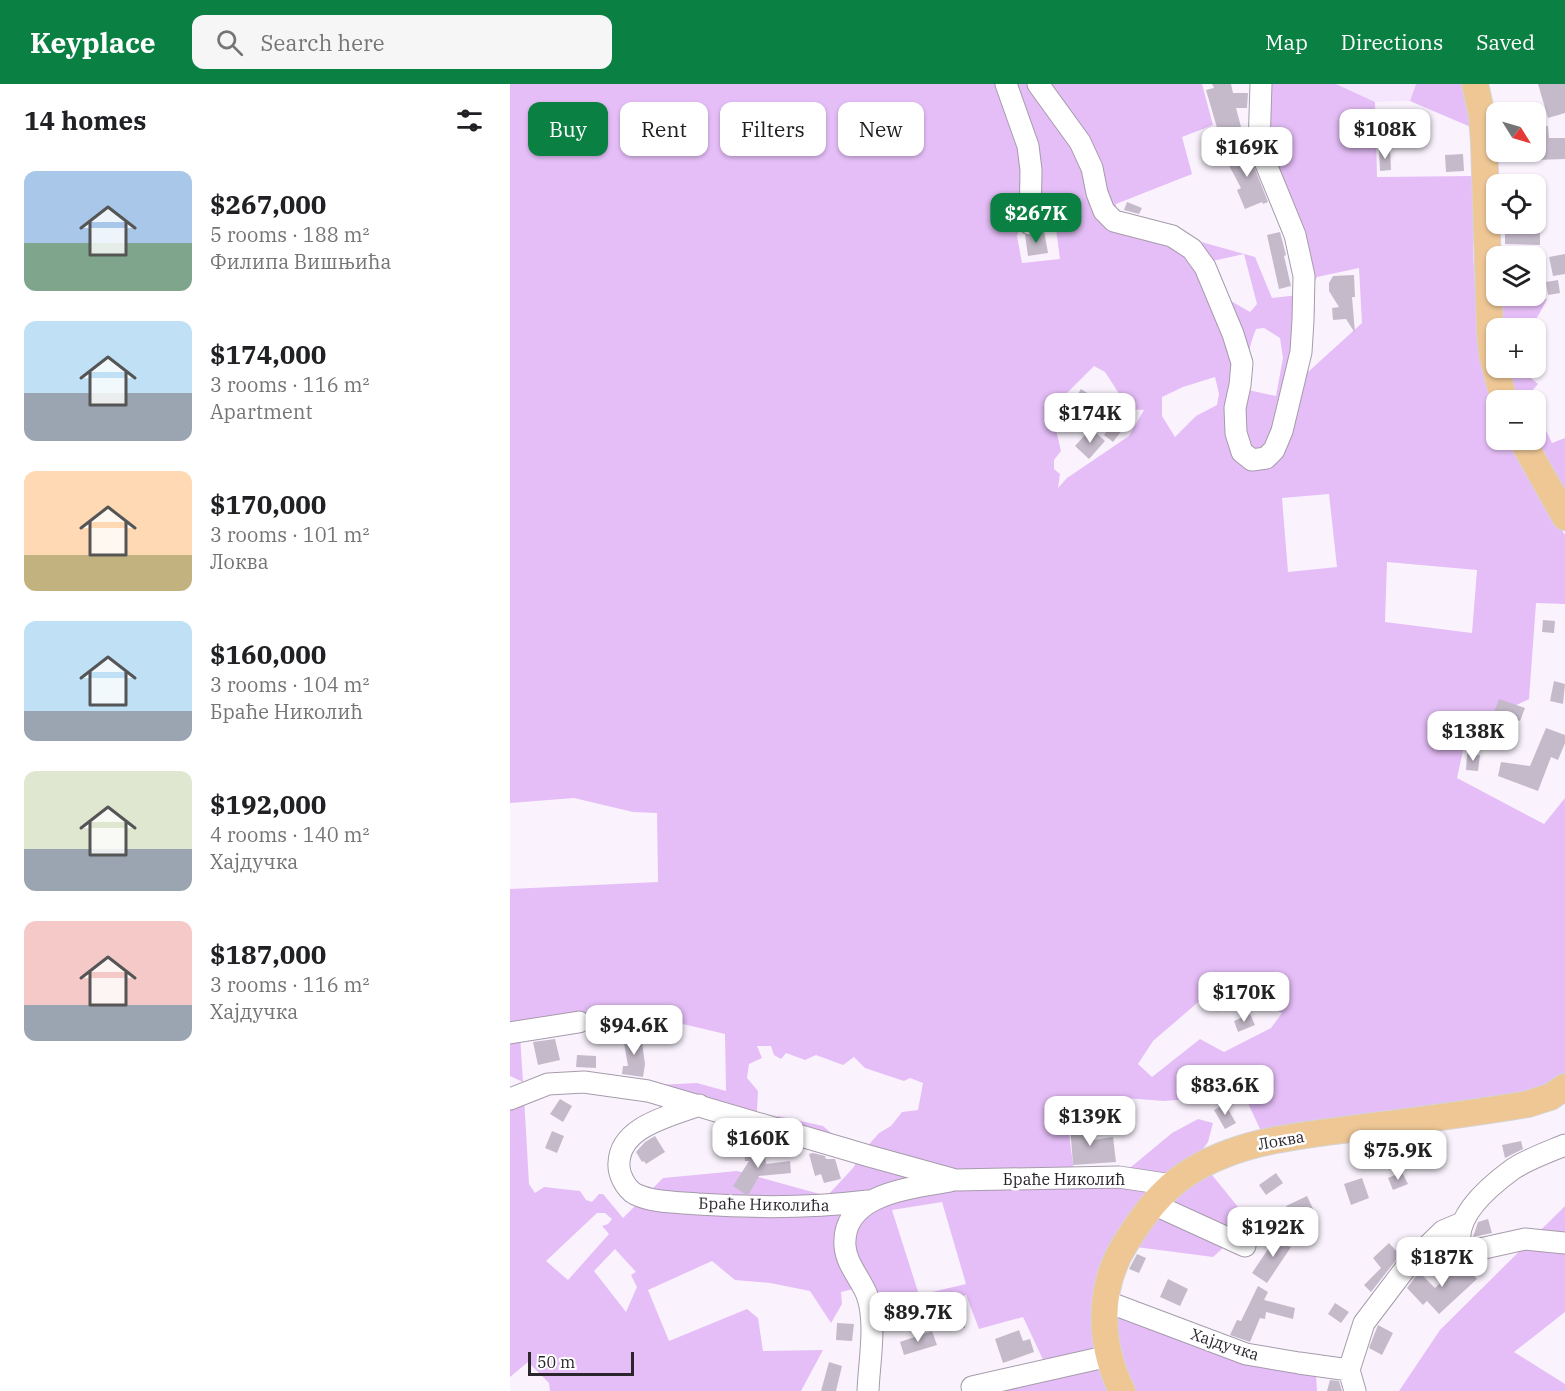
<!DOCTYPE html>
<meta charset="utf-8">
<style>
:root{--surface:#fff;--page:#f6f6f6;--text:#202124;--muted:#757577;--accent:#0b8043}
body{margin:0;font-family:"IBM Plex Serif",serif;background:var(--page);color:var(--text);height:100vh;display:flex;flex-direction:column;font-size:22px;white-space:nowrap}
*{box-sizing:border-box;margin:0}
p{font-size:20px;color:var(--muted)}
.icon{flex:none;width:33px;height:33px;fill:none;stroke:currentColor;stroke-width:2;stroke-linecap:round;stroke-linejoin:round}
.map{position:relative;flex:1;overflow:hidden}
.side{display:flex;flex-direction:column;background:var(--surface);width:510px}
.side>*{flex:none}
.top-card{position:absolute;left:18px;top:18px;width:570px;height:54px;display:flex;gap:12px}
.needle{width:39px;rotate:127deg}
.controls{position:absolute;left:976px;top:18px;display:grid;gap:12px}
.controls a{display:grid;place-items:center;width:60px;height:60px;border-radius:12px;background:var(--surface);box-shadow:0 2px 4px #0004;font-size:30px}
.scale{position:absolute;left:18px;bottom:15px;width:106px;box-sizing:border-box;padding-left:6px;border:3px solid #2b262d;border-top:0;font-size:16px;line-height:21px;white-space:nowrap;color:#2b262d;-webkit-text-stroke:4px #fff;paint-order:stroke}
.price{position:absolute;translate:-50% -51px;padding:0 14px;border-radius:12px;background:#fff;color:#222;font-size:20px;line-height:39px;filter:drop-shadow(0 2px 3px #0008)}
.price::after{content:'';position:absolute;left:50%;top:36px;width:18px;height:14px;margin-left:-9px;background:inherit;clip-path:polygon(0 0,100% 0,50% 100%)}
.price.active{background:var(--accent);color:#fff}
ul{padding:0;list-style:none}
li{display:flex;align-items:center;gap:18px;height:150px;padding:0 24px}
li span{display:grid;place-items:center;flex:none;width:168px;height:120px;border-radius:12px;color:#555}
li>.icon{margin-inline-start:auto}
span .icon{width:72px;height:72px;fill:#fffc;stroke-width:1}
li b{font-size:26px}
h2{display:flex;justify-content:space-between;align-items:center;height:72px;padding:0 24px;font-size:26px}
.pill{padding:0 21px;border-radius:12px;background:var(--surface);box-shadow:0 2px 4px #0004;font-size:21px;line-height:54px}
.pill.active{background:var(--accent);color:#fff}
header{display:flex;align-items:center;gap:36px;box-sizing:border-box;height:84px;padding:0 30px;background:var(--accent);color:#fff}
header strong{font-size:28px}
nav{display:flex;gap:33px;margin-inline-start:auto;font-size:21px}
.search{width:420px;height:54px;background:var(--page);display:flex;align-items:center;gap:15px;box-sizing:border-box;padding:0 21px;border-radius:12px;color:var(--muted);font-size:22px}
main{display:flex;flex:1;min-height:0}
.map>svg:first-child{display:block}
.built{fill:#f5e5fd}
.green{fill:#e5bef7;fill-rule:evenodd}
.building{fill:#c5baca}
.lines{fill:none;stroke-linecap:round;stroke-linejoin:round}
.minor-casing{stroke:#a69bab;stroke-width:23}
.major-casing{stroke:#d5d4d5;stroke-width:28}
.minor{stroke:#fff;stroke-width:21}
.major{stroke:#eec795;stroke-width:26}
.labels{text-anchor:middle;stroke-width:5;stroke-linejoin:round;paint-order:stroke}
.street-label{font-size:16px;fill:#2b262d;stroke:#fff}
</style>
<header>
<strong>Keyplace</strong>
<div class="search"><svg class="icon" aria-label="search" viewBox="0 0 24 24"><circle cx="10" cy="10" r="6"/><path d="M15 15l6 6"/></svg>Search here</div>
<nav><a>Map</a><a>Directions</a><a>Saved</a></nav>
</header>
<main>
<section class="side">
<h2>14 homes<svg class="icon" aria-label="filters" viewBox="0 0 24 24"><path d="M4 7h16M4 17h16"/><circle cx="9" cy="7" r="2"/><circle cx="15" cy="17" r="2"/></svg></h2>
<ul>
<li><span style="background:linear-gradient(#a9c7e8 60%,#7fa58c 0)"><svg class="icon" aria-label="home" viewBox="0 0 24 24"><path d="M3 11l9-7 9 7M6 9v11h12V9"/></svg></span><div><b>$267,000</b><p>5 rooms · 188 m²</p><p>Филипа Вишњића</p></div></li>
<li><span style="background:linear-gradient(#bfe0f5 60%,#9aa5b1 0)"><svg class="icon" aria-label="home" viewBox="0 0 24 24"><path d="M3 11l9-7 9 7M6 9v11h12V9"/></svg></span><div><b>$174,000</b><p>3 rooms · 116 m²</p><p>Apartment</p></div></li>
<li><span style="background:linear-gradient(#ffd9b3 70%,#c2b280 0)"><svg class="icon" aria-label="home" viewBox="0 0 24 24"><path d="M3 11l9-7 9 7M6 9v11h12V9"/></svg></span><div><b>$170,000</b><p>3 rooms · 101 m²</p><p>Локва</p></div></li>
<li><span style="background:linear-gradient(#bfe0f5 75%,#9aa5b1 0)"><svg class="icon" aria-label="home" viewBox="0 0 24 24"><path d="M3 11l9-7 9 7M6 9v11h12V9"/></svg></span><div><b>$160,000</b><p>3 rooms · 104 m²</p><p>Браће Николић</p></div></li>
<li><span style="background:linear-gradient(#dfe7d0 65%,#9aa5b1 0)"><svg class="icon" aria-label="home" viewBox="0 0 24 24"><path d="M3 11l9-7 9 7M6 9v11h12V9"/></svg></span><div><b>$192,000</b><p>4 rooms · 140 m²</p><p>Хајдучка</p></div></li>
<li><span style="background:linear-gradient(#f6c9c9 70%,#9aa5b1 0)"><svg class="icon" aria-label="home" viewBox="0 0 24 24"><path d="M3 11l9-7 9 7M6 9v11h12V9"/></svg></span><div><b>$187,000</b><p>3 rooms · 116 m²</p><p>Хајдучка</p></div></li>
</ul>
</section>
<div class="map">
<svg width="1055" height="1307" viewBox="0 0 1055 1307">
<rect width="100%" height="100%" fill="#faf3fe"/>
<path class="built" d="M 826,0 L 906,0 L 900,17 L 865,18 Z"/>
<path class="green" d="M 0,0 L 692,0 L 703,41 L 672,53 L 682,90 L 606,120 L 606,134 L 745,173 L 762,214 L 797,210 L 756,60 L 747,0 L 826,0 L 865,18 L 867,93 L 963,92 L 963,167 L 968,253 L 987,325 L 987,356 L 1002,356 L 1016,386 L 1055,451 L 1055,520 L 1026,519 L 1019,615 L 958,644 L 947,694 L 1034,740 L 1055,714 L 1055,992 L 1034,1010 L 863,1036 L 807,1036 L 751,1047 L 720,981 L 690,1014 L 654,1017 L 615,1014 L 555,1020 L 564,1088 L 615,1088 L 662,1049 L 688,1035 L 703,1039 L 698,1058 L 689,1071 L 600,1173 L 591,1278 L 603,1307 L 454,1307 L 536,1282 L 513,1233 L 469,1245 L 456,1211 L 410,1225 L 408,1211 L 377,1228 L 348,1204 L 331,1208 L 332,1220 L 321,1239 L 300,1207 L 260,1199 L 225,1196 L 202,1177 L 138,1206 L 159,1257 L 237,1225 L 248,1234 L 253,1267 L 313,1266 L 291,1307 L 40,1307 L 39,1299 L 18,1278 L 0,1293 L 0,1018 L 14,1012 L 19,1100 L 25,1109 L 34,1103 L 70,1107 L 76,1116 L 82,1118 L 89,1110 L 93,1110 L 113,1134 L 153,1094 L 227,1087 L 317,1112 L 343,1084 L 349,1074 L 257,1046 L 268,1032 L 313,1042 L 328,1055 L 355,1065 L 369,1049 L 381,1042 L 392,1028 L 408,1026 L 413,999 L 400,994 L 394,997 L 355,984 L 344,973 L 333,981 L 306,971 L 295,976 L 276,969 L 271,975 L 264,971 L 261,962 L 247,962 L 252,974 L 239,980 L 237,994 L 248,1007 L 247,1027 L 226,1036 L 148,1001 L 187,999 L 216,1007 L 215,950 L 173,940 L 136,940 L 104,933 L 10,951 L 13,998 L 0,992 L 0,805 L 148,798 L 147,729 L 123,728 L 64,714 L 0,719 ZM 515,129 L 544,130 L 550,175 L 512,179 L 507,152 ZM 734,170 L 747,220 L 740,228 L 721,217 L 713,219 L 698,178 ZM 849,184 L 852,239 L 798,288 L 800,250 L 805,226 L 798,210 L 807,193 ZM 754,244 L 770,254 L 773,274 L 766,312 L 734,305 C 736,284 738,264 746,245 ZM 584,282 L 595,288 L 619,325 L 634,326 L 619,352 L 557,394 L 548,404 L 550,390 L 544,385 L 544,376 L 551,367 L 541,325 ZM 705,293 L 709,310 L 707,321 L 686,332 L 665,353 L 652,332 L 652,313 L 673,303 ZM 819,410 L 827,483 L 778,488 L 772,414 ZM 877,478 L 967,486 L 962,549 L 875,538 ZM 740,906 L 742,917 L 772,929 L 761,944 L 714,968 L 690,955 L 642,993 L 628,980 L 643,957 L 693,914 L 708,928 L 718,914 ZM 432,1118 L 456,1200 L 409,1211 L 382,1126 ZM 87,1129 L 95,1129 L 102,1135 L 98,1140 L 92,1142 L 99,1150 L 58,1196 L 36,1177 ZM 105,1165 L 126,1188 L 121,1191 L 127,1203 L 116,1228 L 84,1187 Z
M 906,0 L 955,0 L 963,44 L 900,17 Z
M 985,212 L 1037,215 C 1021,247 1022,244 987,244 Z
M 992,284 L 1009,284 L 1028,300 L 1019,310 L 1021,316 L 1000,316 Z
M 1026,326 L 1042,359 L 1055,354 L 1055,420 L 1026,356 Z
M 698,1086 L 741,1139 L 703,1173 L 626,1163 L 656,1118 Z
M 1055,1122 L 1055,1228 L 1004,1268 L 1055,1300 L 1055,1307 L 889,1307 L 930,1246 Z
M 602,1226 L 806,1290 L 807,1307 L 621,1307 L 609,1283 Z"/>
<path class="building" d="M 702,0 L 721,0 L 723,9 L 738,9 L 737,24 L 726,24 L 734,54 L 712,61 L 696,6 L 704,4 Z
M 1028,0 L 1055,0 L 1055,29 L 1038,34 Z
M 891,34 L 914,35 L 912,59 L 908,59 L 908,63 L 889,62 Z
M 1026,42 L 1038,42 L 1039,54 L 1055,54 L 1055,75 L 1026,76 Z
M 736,62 L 758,118 L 753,120 L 752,118 L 735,125 L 727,106 L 731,104 L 715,74 Z
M 880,64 L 881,86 L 870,87 L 869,65 Z
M 953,70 L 954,87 L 936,88 L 935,71 Z
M 617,118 L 632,124 L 629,130 L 614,126 Z
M 995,140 L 1011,140 L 1011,142 L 1016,143 L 1016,149 L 1030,149 L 1030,161 L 995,160 Z
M 530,147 L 534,147 L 538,169 L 518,172 L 515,151 L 526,151 Z
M 770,148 L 776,171 L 774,172 L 781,202 L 769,205 L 757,151 Z
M 1055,170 L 1055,190 L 1043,192 L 1039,173 Z
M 844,191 L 845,213 L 842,213 L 845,249 L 836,235 L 823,236 L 822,224 L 829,223 L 819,207 L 819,199 L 823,192 Z
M 1048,196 L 1050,209 L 1038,211 L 1036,198 Z
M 571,305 L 585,314 L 574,331 L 561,322 Z
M 611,327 L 621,334 L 603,358 L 594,351 Z
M 581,344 L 595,357 L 579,375 L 565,362 Z
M 1033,536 L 1045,537 L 1044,549 L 1032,548 Z
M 1044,597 L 1055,600 L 1053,620 L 1040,617 Z
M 989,615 L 1015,624 L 1010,637 L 984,628 Z
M 1036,644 L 1055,651 L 1055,659 L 1048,676 L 1041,673 L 1028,707 L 988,692 L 991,678 L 1020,682 Z
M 957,670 L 970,671 L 968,687 L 956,686 Z
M 740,930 L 745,941 L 728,948 L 724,937 Z
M 131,951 L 135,980 L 133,993 L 112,990 L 113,982 L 118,982 L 113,953 Z
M 45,955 L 50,976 L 28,981 L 23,958 Z
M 67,971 L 86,972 L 86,984 L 66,983 Z
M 50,1015 L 62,1022 L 53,1038 L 40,1030 Z
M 715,1020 L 726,1039 L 715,1045 L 704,1026 Z
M 580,1039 L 583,1056 L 603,1053 L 606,1078 L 563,1081 L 560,1041 Z
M 42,1047 L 54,1052 L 47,1069 L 35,1064 Z
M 145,1052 L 155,1068 L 136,1080 L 134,1077 L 132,1078 L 126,1068 L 135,1058 Z
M 1011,1057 L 1013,1065 L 995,1074 L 992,1061 Z
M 254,1063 L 256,1080 L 280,1077 L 281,1089 L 249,1092 L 239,1110 L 235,1110 L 223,1102 L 239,1077 L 235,1077 L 234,1065 Z
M 303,1069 L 315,1072 L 316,1075 L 325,1075 L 331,1095 L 314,1099 L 311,1090 L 305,1092 L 299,1070 Z
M 892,1088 L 898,1100 L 883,1106 L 878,1094 Z
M 766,1089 L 773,1099 L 756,1111 L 749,1101 Z
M 852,1094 L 859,1114 L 841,1121 L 834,1100 Z
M 797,1112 L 807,1133 L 787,1143 L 776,1122 Z
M 978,1135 L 982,1149 L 963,1153 L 968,1138 Z
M 769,1149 L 781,1157 L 778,1162 L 781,1163 L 757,1199 L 742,1189 Z
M 879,1159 L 890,1171 L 861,1208 L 854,1201 L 871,1184 L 863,1174 Z
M 627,1170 L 636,1174 L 629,1189 L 619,1185 Z
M 952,1179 L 967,1195 L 929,1230 L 917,1217 L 913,1221 L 897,1204 L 909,1188 L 925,1204 Z
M 658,1195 L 678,1205 L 670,1222 L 650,1213 Z
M 748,1202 L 758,1208 L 754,1216 L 785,1224 L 783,1235 L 756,1228 L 755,1235 L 750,1234 L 740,1258 L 720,1251 L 727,1236 L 731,1237 Z
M 825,1219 L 839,1228 L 831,1239 L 818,1230 Z
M 453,1221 L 455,1244 L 428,1246 L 426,1224 Z
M 327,1239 L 344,1240 L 342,1257 L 326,1256 Z
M 868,1241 L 883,1249 L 872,1271 L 859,1264 Z
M 509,1246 L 513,1257 L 520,1255 L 524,1268 L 493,1279 L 485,1255 Z
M 422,1247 L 427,1261 L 394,1271 L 390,1258 Z
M 319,1278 L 332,1282 L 326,1307 L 311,1307 Z
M 820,1296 L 829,1297 L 832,1307 L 817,1307 Z"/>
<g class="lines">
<defs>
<path id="minor" d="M 496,0 L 518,62 L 521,86 L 520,140
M 528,0 L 570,58 L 582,84 L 587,109 L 594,127 L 604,137 L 662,152 L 682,165 L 695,183 L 723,250 L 732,279 L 730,301 L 725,324 L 726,349 L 732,368 L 742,376 L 756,374 L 764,366 L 772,347 L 791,268 L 793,236 L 794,192 L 785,151 L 749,63 L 751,0
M 0,949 L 69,938
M 0,1015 L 38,1000 L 74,998 L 138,1007 L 359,1072 L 446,1096 L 609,1093 L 662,1101
M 189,1021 C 161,1032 110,1042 109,1079 C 108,1089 115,1104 125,1110 C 144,1119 167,1118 188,1120 C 245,1124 301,1124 358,1117
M 1055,1061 C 1038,1068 1018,1075 1003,1085 C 981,1101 946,1130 950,1159 L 961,1167 L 1015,1155 L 1055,1159
M 643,1120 L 735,1162
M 595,1217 L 736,1270 L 789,1279 L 839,1286 L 854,1239 L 898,1181 L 933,1147 L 952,1139
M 839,1286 L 845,1307
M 462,1303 L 599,1272
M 358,1307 C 359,1279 367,1238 357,1211 C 351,1195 336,1180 335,1162 C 331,1109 403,1104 440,1097"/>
<path id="major" d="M 965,0 L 972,32 L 974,58 L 980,248 L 982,271 L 994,316
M 1012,356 L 1055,433
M 612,1307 C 589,1260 587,1205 615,1160 C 632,1133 650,1107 678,1089 C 731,1055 795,1051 856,1043 C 910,1036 964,1029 1018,1020 L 1040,1013 L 1055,1003"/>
</defs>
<use href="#minor" class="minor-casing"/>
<use href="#major" class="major-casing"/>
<use href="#minor" class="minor"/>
<use href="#major" class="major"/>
</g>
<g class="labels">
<g class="street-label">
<text transform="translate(771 1056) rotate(-10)" y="6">Локва</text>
<text x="554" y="1101">Браће Николић</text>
<text transform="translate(254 1120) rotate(1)" y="6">Браће Николића</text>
<text transform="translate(715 1260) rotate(18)" y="6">Хајдучка</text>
</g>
</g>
</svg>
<div class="controls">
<a><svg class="needle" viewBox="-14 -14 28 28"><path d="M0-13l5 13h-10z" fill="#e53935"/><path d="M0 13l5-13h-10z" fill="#757577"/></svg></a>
<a><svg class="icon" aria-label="locate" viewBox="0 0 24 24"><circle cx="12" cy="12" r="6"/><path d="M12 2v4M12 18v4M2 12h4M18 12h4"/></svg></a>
<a><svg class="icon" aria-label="layers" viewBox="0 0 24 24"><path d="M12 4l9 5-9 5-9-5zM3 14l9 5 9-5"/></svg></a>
<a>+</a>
<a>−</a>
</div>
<div class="scale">50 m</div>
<b class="price" style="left:875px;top:76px">$108K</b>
<b class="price" style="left:737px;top:94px">$169K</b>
<b class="price active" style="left:526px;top:160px">$267K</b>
<b class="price" style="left:580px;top:360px">$174K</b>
<b class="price" style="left:963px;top:678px">$138K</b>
<b class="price" style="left:734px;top:939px">$170K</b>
<b class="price" style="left:124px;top:972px">$94.6K</b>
<b class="price" style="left:715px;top:1032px">$83.6K</b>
<b class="price" style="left:580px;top:1063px">$139K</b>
<b class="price" style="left:248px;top:1085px">$160K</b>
<b class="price" style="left:888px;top:1097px">$75.9K</b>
<b class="price" style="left:763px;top:1174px">$192K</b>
<b class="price" style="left:932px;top:1204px">$187K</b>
<b class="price" style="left:408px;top:1259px">$89.7K</b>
<div class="top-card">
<a class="pill active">Buy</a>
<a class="pill">Rent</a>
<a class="pill">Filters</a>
<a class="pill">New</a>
</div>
</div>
</main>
